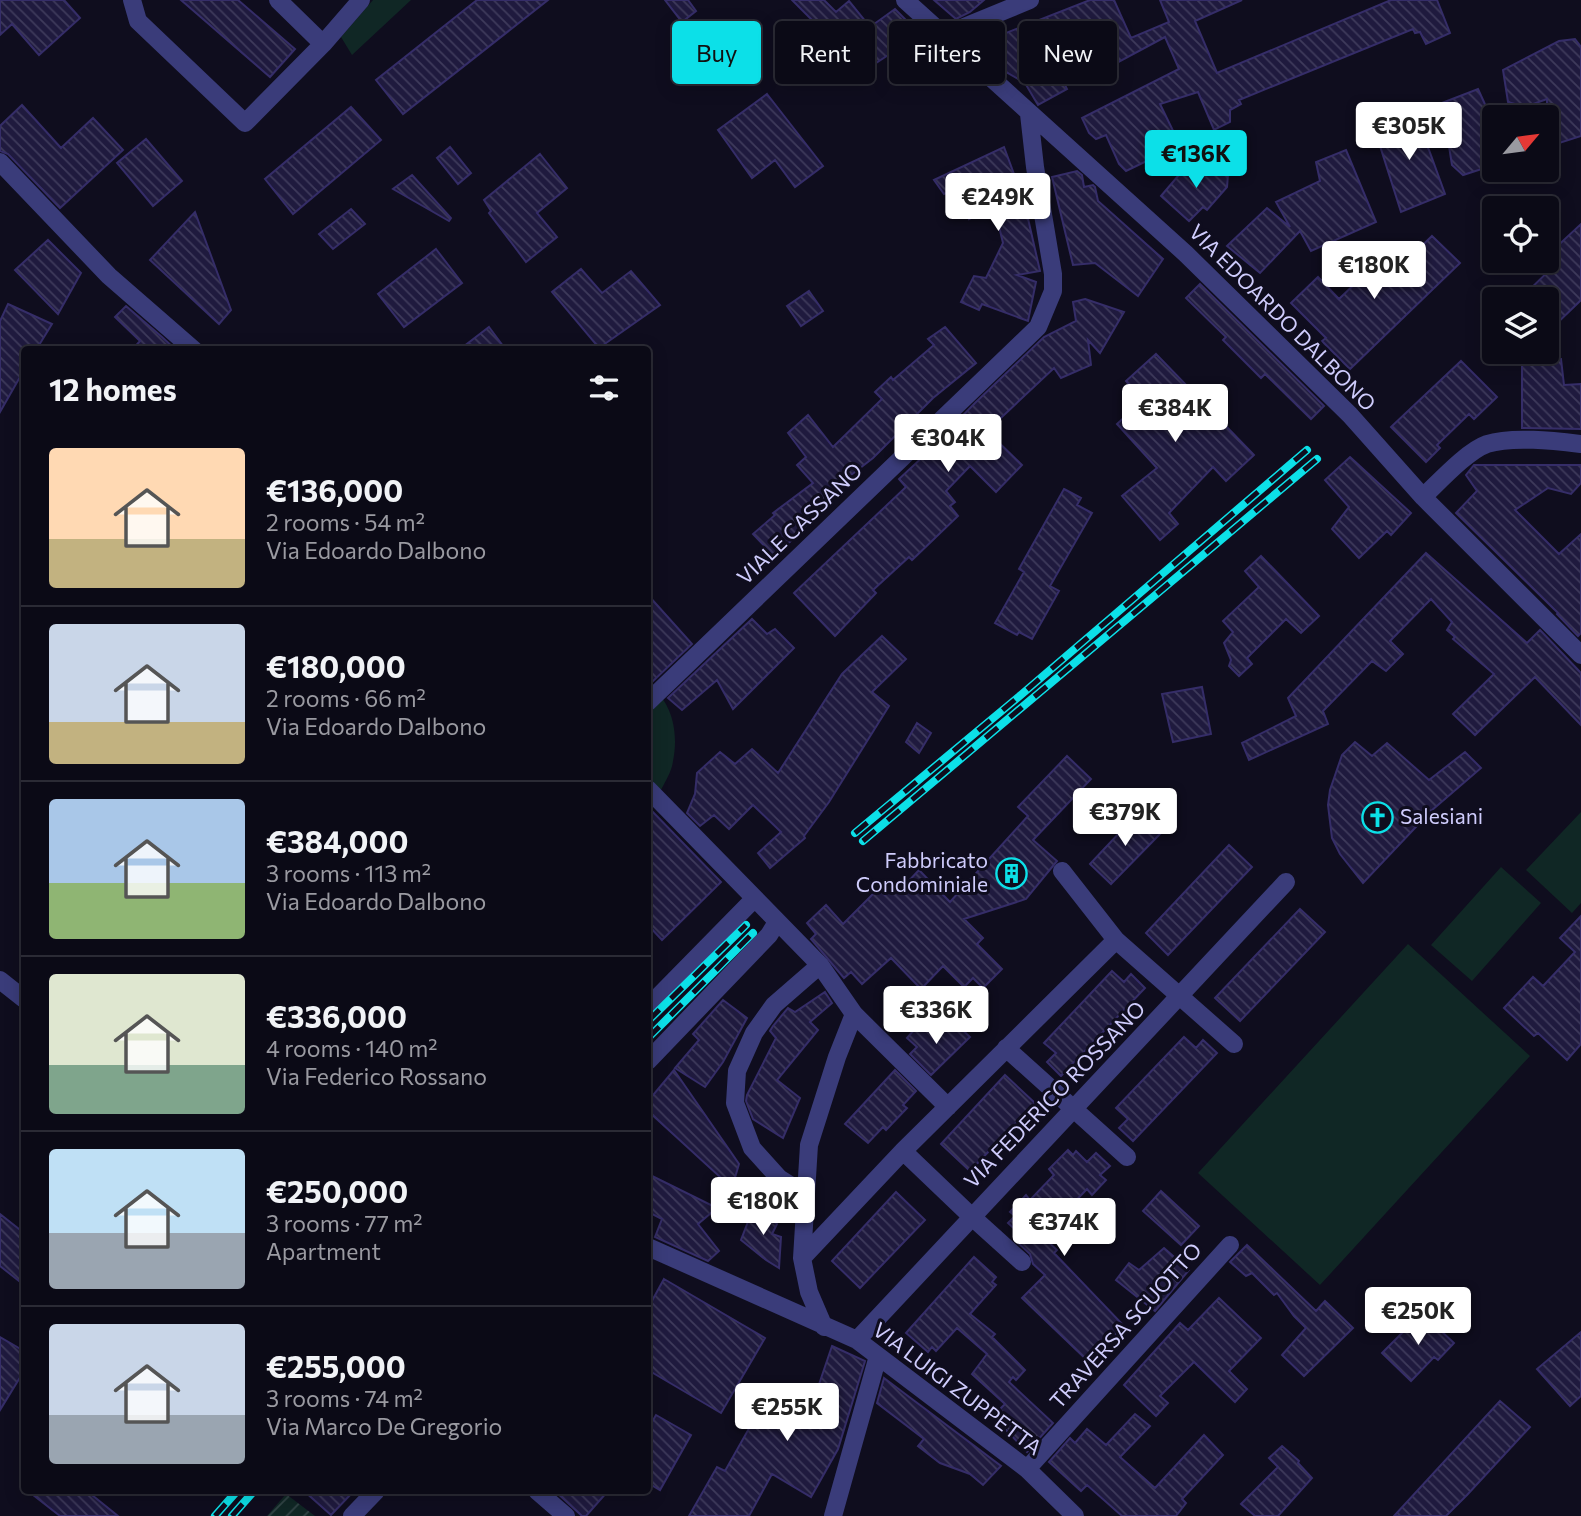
<!DOCTYPE html>
<meta charset="utf-8">
<style>
:root{--surface:#0b0a16;--page:#191823;--text:#f1f3f6;--muted:#9a9aa1;--line:#2b2b35;--accent:#0ce0e8}
body{margin:0;font-family:Commissioner,sans-serif;background:var(--page);color:var(--text);height:100vh;display:flex;flex-direction:column;font-size:26px;white-space:nowrap}
*{box-sizing:border-box;margin:0}
p{font-size:23px;color:var(--muted)}
.icon{flex:none;width:38px;height:38px;fill:none;stroke:currentColor;stroke-width:2;stroke-linecap:round;stroke-linejoin:round}
.map{position:relative;flex:1;overflow:hidden}
.sheet{position:absolute;left:21px;top:346px;width:630px;height:1148px;display:flex;flex-direction:column;background:var(--surface);border-radius:7px;box-shadow:0 4px 18px #0003,0 0 0 2px var(--line)}
.sheet>*{flex:none}
.banner{position:absolute;left:672px;top:21px;width:665px;height:63px;display:flex;gap:14px}
.needle{width:46px;rotate:61deg}
.tools{position:absolute;left:1482px;top:105px;display:grid;gap:14px}
.tools a{display:grid;place-items:center;width:77px;height:77px;border-radius:7px;background:var(--surface);box-shadow:0 4px 18px #0003,0 0 0 2px var(--line);font-size:35px}
.price{position:absolute;translate:-50% -60px;padding:0 16px;border-radius:7px;background:#fff;color:#222;font-size:23px;line-height:46px;filter:drop-shadow(0 2px 4px #0008)}
.price::after{content:'';position:absolute;left:50%;top:42px;width:21px;height:16px;margin-left:-10px;background:inherit;clip-path:polygon(0 0,100% 0,50% 100%)}
.price.on{background:var(--accent);color:#111}
ul{padding:0;list-style:none}
li{display:flex;align-items:center;gap:21px;height:175px;padding:0 28px}
li+li{border-top:2px solid var(--line)}
li span{display:grid;place-items:center;flex:none;width:196px;height:140px;border-radius:7px;color:#555}
li>.icon{margin-inline-start:auto}
span .icon{width:84px;height:84px;fill:#fffc;stroke-width:1}
li b{font-size:30px}
h2{display:flex;justify-content:space-between;align-items:center;height:84px;padding:0 28px;font-size:30px}
.pill{padding:0 24px;border-radius:7px;background:var(--surface);box-shadow:0 4px 18px #0003,0 0 0 2px var(--line);font-size:24px;line-height:63px}
.pill.on{background:var(--accent);color:#111}
.map>svg:first-child{display:block}
.grass{fill:#102725}
.garden{fill:url(#garden-furrows)}
.building{fill:url(#building-back-hatch);stroke:#352d68;stroke-width:2}
.lines{fill:none;stroke-linecap:round;stroke-linejoin:round}
.minor{stroke:#3a3c7a;stroke-width:18}
.rail-casing{stroke:#0ce0e8;stroke-width:8}
.rail{stroke:#0f0d1e;stroke-width:5;stroke-dasharray:16;stroke-linecap:butt}
.labels{text-anchor:middle;stroke-width:6;stroke-linejoin:round;paint-order:stroke}
.street-label{font-size:21px;fill:#cfccfc;stroke:#0f0d1e}
.poi-label{font-size:21px;fill:#cfccfc;stroke:#0f0d1e;text-anchor:start}
</style>
<div class="map">
<svg width="1581" height="1516" viewBox="0 0 1581 1516">
<defs>
<pattern id="garden-furrows" width="10" height="10" patternUnits="userSpaceOnUse" patternTransform="scale(1.75)"><rect width="10" height="10" fill="#102725"/><path d="M-1 1l2-2M0 10L10 0M9 11l2-2" fill="none" stroke="#324546"/></pattern>
<pattern id="building-back-hatch" width="6" height="6" patternUnits="userSpaceOnUse" patternTransform="scale(1.75)"><rect width="6" height="6" fill="#1f1a3e"/><path d="M-1 5l2 2M0 0l6 6M5-1l2 2" fill="none" stroke="#3e3a5b"/></pattern>
</defs>
<rect width="100%" height="100%" fill="#0f0d1e"/>
<path class="grass" d="M 373,0 L 411,0 L 352,55 L 341,37 Z
M 648,684 C 672,701 679,732 673,761 C 672,771 665,782 660,792 L 648,779 Z
M 1581,812 L 1581,903 L 1572,913 L 1526,870 Z
M 1501,867 L 1541,903 L 1472,981 L 1431,945 Z
M 1408,944 L 1530,1056 L 1320,1285 L 1198,1173 Z"/>
<path class="garden" d="M 286,1494 L 315,1516 L 267,1516 Z"/>
<path class="building" d="M 0,0 L 64,0 L 80,18 L 39,55 L 12,24 L 0,35 Z
M 181,0 L 238,0 L 295,49 L 270,77 Z
M 477,0 L 548,0 L 403,114 L 376,80 Z
M 665,0 L 688,0 L 696,11 L 682,22 Z
M 792,0 L 824,0 L 836,12 L 849,1 L 870,27 L 895,9 L 920,34 L 867,69 L 826,24 L 821,29 Z
M 934,0 L 984,0 L 970,12 L 956,19 Z
M 1090,0 L 1114,0 L 1131,38 L 1169,22 L 1160,0 L 1242,0 L 1195,21 L 1217,73 L 1391,0 L 1437,0 L 1450,33 L 1426,44 L 1420,32 L 1415,33 L 1413,29 L 1239,100 L 1241,104 L 1230,110 L 1230,122 L 1214,130 L 1198,92 L 1160,104 L 1180,145 L 1126,171 L 1119,164 L 1106,135 L 1096,139 L 1089,133 L 1082,118 L 1179,69 L 1165,37 L 1100,72 L 1084,40 L 1049,53 L 1067,89 L 1038,105 L 1025,83 L 992,64 L 983,55 L 978,44 Z
M 1575,39 L 1581,47 L 1581,136 L 1547,147 L 1547,99 L 1525,107 L 1508,102 L 1503,70 L 1559,41 Z
M 1478,89 L 1494,124 L 1494,165 L 1463,175 L 1452,165 L 1442,103 Z
M 767,94 L 823,166 L 795,187 L 775,160 L 752,178 L 718,130 Z
M 22,105 L 61,148 L 93,118 L 123,150 L 60,208 L 8,154 L 0,151 L 0,126 Z
M 351,107 L 381,140 L 293,214 L 265,179 Z
M 1409,112 L 1429,150 L 1445,194 L 1401,212 L 1374,127 Z
M 146,139 L 182,181 L 153,206 L 117,163 Z
M 450,147 L 471,173 L 458,184 L 437,158 Z
M 1004,147 L 1024,201 L 1040,271 L 1017,275 L 1036,282 L 1028,321 L 982,304 L 979,310 L 961,302 L 974,276 L 986,278 L 1003,243 L 994,206 L 969,219 L 956,189 L 944,194 L 934,180 Z
M 1346,150 L 1376,222 L 1311,251 L 1300,231 L 1260,273 L 1227,246 L 1267,208 L 1290,227 L 1276,202 L 1320,181 L 1316,162 Z
M 540,154 L 567,188 L 537,213 L 557,237 L 526,262 L 489,213 L 491,211 L 484,200 Z
M 1189,163 L 1193,171 L 1218,167 L 1228,175 L 1227,187 L 1207,210 L 1203,207 L 1189,221 L 1161,196 Z
M 1077,171 L 1082,175 L 1084,187 L 1093,185 L 1095,187 L 1098,201 L 1163,259 L 1138,296 L 1095,263 L 1073,265 L 1052,177 Z
M 412,175 L 451,218 L 449,221 L 393,189 Z
M 351,209 L 365,224 L 333,249 L 319,234 Z
M 195,212 L 231,310 L 219,324 L 150,260 Z
M 1581,224 L 1581,300 L 1547,333 L 1547,299 L 1520,299 L 1560,260 L 1550,253 Z
M 1432,236 L 1460,263 L 1350,369 L 1322,341 L 1326,338 L 1291,303 L 1318,277 L 1339,299 L 1388,252 L 1392,262 L 1398,260 L 1403,264 Z
M 48,240 L 81,273 L 58,314 L 15,270 Z
M 436,249 L 462,283 L 404,327 L 378,294 Z
M 581,269 L 602,293 L 631,271 L 660,305 L 599,348 L 552,292 Z
M 1200,284 L 1324,406 L 1311,419 L 1265,374 L 1261,378 L 1223,340 L 1226,337 L 1186,298 Z
M 809,291 L 823,311 L 801,326 L 787,306 Z
M 1085,299 L 1124,312 L 1100,353 L 1088,340 L 1091,365 L 1061,378 L 1054,368 L 987,431 L 1022,465 L 996,492 L 970,466 L 946,491 L 955,502 L 950,506 L 958,516 L 912,560 L 909,557 L 873,590 L 876,593 L 835,636 L 794,593 L 906,487 L 899,479 L 942,439 L 941,438 L 975,403 L 1044,337 L 1076,321 L 1073,302 Z
M 8,304 L 52,324 L 36,350 L 24,350 L 24,370 L 0,412 L 0,321 Z
M 126,306 L 162,337 L 176,350 L 132,350 L 140,341 L 115,317 Z
M 489,327 L 506,350 L 459,350 Z
M 945,327 L 976,363 L 933,398 L 873,458 L 824,496 L 830,501 L 775,557 L 753,534 L 775,515 L 773,513 L 813,483 L 797,465 L 806,457 L 788,433 L 808,415 L 833,447 L 882,399 L 875,392 L 891,377 L 893,380 L 934,345 L 928,339 Z
M 1156,354 L 1254,455 L 1226,481 L 1213,467 L 1169,513 L 1178,524 L 1160,540 L 1122,496 L 1157,468 L 1117,424 L 1143,400 L 1126,381 Z
M 1561,359 L 1564,385 L 1581,384 L 1581,429 L 1522,428 L 1522,360 Z
M 1461,361 L 1497,397 L 1474,419 L 1469,414 L 1437,445 L 1440,448 L 1426,462 L 1391,427 Z
M 1350,457 L 1411,513 L 1391,535 L 1387,531 L 1359,558 L 1332,529 L 1349,507 L 1325,480 Z
M 1474,465 L 1581,465 L 1581,483 L 1571,494 L 1548,488 L 1515,510 L 1559,554 L 1581,534 L 1581,633 L 1578,636 L 1557,614 L 1558,613 L 1456,513 L 1477,491 L 1466,475 Z
M 1064,489 L 1081,498 L 1077,505 L 1092,513 L 1050,586 L 1059,591 L 1032,639 L 1019,632 L 1017,635 L 995,623 L 1024,572 L 1019,569 Z
M 1426,553 L 1527,643 L 1540,630 L 1581,673 L 1581,725 L 1535,677 L 1475,735 L 1453,714 L 1494,674 L 1453,639 L 1455,637 L 1447,630 L 1452,622 L 1431,599 L 1390,641 L 1403,654 L 1386,671 L 1372,661 L 1323,711 L 1328,724 L 1249,760 L 1242,743 L 1296,716 L 1288,698 Z
M 1261,556 L 1319,616 L 1301,633 L 1286,619 L 1247,658 L 1252,664 L 1239,676 L 1229,666 L 1231,660 L 1224,643 L 1233,632 L 1223,621 L 1259,587 L 1245,571 Z
M 648,595 L 692,644 L 651,683 L 648,681 Z
M 752,619 L 767,634 L 775,629 L 794,648 L 733,709 L 717,680 L 682,710 L 668,698 Z
M 882,636 L 906,659 L 872,692 L 889,706 L 829,802 L 804,836 L 805,838 L 770,868 L 758,853 L 781,832 L 753,805 L 729,829 L 714,815 L 700,826 L 687,813 L 695,794 L 697,773 L 720,752 L 735,764 L 752,749 L 778,773 L 842,674 Z
M 1202,687 L 1211,734 L 1173,742 L 1162,694 Z
M 917,723 L 931,733 L 919,753 L 906,742 Z
M 1355,742 L 1372,756 L 1387,743 L 1429,780 L 1465,752 L 1481,768 L 1431,811 L 1363,883 L 1340,854 L 1332,838 L 1328,805 L 1330,790 L 1342,755 Z
M 1067,756 L 1091,779 L 1033,840 L 1057,861 L 1026,899 L 964,919 L 983,938 L 977,944 L 1002,969 L 983,988 L 973,978 L 964,987 L 943,966 L 921,989 L 891,958 L 862,984 L 851,972 L 844,978 L 811,939 L 816,934 L 807,923 L 826,905 L 843,924 L 879,888 L 885,895 L 900,880 L 905,885 L 919,870 L 950,902 L 1028,816 L 1018,807 Z
M 648,807 L 721,882 L 662,940 L 648,925 Z
M 1139,812 L 1161,833 L 1111,884 L 1090,864 Z
M 1229,845 L 1252,867 L 1168,955 L 1146,933 Z
M 1300,909 L 1325,932 L 1240,1021 L 1215,998 Z
M 1581,916 L 1581,1044 L 1567,1060 L 1538,1033 L 1534,1036 L 1504,1008 L 1533,977 L 1543,986 L 1575,952 L 1560,938 Z
M 1112,971 L 1124,982 L 1131,974 L 1145,988 L 1061,1076 L 1047,1062 L 1056,1053 L 1044,1043 Z
M 825,992 L 832,1003 L 810,1022 L 818,1030 L 777,1080 L 800,1098 L 783,1138 L 753,1119 L 746,1101 L 747,1095 L 776,1038 L 770,1031 L 773,1026 L 788,1008 L 795,1012 Z
M 723,1000 L 747,1018 L 723,1062 L 705,1087 L 675,1068 L 699,1040 L 693,1034 Z
M 953,1021 L 970,1037 L 931,1075 L 910,1054 L 917,1047 L 907,1038 L 920,1023 L 936,1038 Z
M 1184,1037 L 1196,1048 L 1203,1040 L 1217,1053 L 1133,1141 L 1119,1128 L 1128,1119 L 1116,1108 Z
M 674,1070 L 739,1164 L 732,1188 L 648,1111 L 648,1101 Z
M 895,1070 L 916,1091 L 903,1105 L 907,1108 L 886,1130 L 883,1127 L 868,1143 L 845,1124 Z
M 1005,1075 L 1035,1103 L 970,1171 L 941,1144 Z
M 1068,1150 L 1073,1155 L 1076,1151 L 1087,1162 L 1096,1153 L 1110,1166 L 1100,1175 L 1106,1180 L 1092,1195 L 1087,1189 L 1042,1236 L 1057,1250 L 1054,1253 L 1124,1326 L 1089,1362 L 1022,1298 L 1045,1275 L 1033,1264 L 1030,1254 L 1014,1239 L 1019,1233 L 1008,1223 L 1015,1216 L 1010,1212 L 1026,1195 L 1030,1200 L 1054,1175 L 1049,1169 Z
M 648,1174 L 717,1208 L 698,1224 L 719,1251 L 708,1261 L 655,1237 L 662,1219 L 648,1212 Z
M 1161,1191 L 1199,1226 L 1181,1245 L 1143,1211 Z
M 896,1192 L 925,1220 L 860,1288 L 832,1261 Z
M 754,1206 L 777,1224 L 772,1234 L 781,1237 L 779,1268 L 766,1260 L 741,1240 Z
M 0,1214 L 24,1233 L 24,1285 L 0,1266 Z
M 1247,1245 L 1316,1311 L 1325,1301 L 1353,1328 L 1304,1376 L 1282,1355 L 1306,1328 L 1294,1316 L 1277,1293 L 1274,1295 L 1252,1273 L 1246,1276 L 1230,1262 Z
M 1164,1248 L 1189,1270 L 1155,1311 L 1116,1280 L 1129,1263 L 1139,1270 Z
M 974,1257 L 996,1277 L 992,1282 L 996,1285 L 970,1314 L 995,1334 L 992,1337 L 1025,1370 L 1016,1380 L 1013,1377 L 1009,1382 L 1053,1423 L 1027,1452 L 993,1416 L 1005,1404 L 972,1374 L 987,1354 L 957,1328 L 936,1351 L 932,1347 L 928,1352 L 906,1333 Z
M 664,1279 L 765,1338 L 721,1413 L 648,1370 L 648,1308 Z
M 1219,1298 L 1261,1338 L 1229,1371 L 1247,1389 L 1235,1402 L 1194,1362 L 1160,1396 L 1168,1403 L 1156,1416 L 1124,1385 L 1180,1323 L 1188,1330 Z
M 1422,1313 L 1454,1343 L 1438,1360 L 1434,1357 L 1411,1381 L 1382,1353 Z
M 1581,1332 L 1581,1396 L 1570,1406 L 1537,1369 Z
M 0,1337 L 24,1351 L 24,1371 L 0,1410 Z
M 832,1346 L 865,1361 L 838,1449 L 811,1497 L 772,1474 L 749,1516 L 689,1516 L 717,1467 L 725,1471 L 756,1416 L 770,1424 L 786,1390 L 813,1402 Z
M 884,1378 L 1001,1466 L 983,1485 L 970,1474 L 940,1463 L 918,1446 L 924,1439 L 877,1403 Z
M 1500,1401 L 1530,1427 L 1467,1495 L 1446,1516 L 1394,1516 Z
M 1135,1414 L 1150,1426 L 1120,1457 L 1155,1488 L 1204,1435 L 1223,1455 L 1182,1499 L 1186,1503 L 1176,1516 L 1122,1516 L 1087,1485 L 1081,1491 L 1049,1462 L 1070,1438 L 1075,1443 L 1087,1429 L 1106,1445 Z
M 656,1415 L 691,1435 L 660,1490 L 648,1483 L 648,1429 Z
M 1282,1446 L 1299,1461 L 1298,1463 L 1312,1478 L 1278,1516 L 1255,1516 L 1241,1504 L 1278,1467 L 1269,1458 Z
M 28,1491 L 87,1491 L 118,1516 L 60,1516 Z
M 304,1491 L 354,1491 L 331,1515 Z
M 555,1491 L 608,1491 L 586,1516 L 582,1516 Z"/>
<g class="lines">
<path class="minor" d="M 132,0 L 138,21 L 245,123 L 323,44 L 361,0
M 278,0 L 323,44
M 905,0 L 1186,254 L 1350,415 L 1423,497 L 1581,655
M 950,39 L 964,27 L 1030,0
M 0,162 L 109,276 L 194,350
M 1423,497 C 1439,482 1467,451 1487,444 C 1512,436 1555,441 1581,444
M 648,702 L 1038,327 L 1053,291 L 1053,274 L 1035,167 L 1029,114
M 648,789 L 820,965 L 854,1014 L 837,1057 L 809,1145 L 802,1258 L 809,1292 L 824,1327
M 1116,940 L 1234,1044
M 0,980 L 24,999
M 648,1007 L 754,899
M 854,1014 L 948,1107
M 1006,1048 L 1127,1157
M 648,1061 L 769,935 L 777,922
M 903,1151 L 971,1216 L 1022,1262
M 806,1195 L 779,1178 L 752,1148 L 735,1103 L 737,1071 L 754,1033 L 774,1005 L 820,965
M 648,1247 L 857,1340 L 1027,1469 L 1075,1516
M 802,1258 L 903,1151 L 1116,940 L 1062,871
M 857,1340 L 1286,882
M 1027,1469 L 1230,1245
M 537,1491 L 566,1516
M 352,1516 L 376,1491
M 833,1516 L 878,1356"/>
<defs>
<path id="rail" d="M 855,833 L 1022,694 L 1307,450
M 863,841 L 1317,459
M 648,1021 L 746,925
M 648,1038 L 753,933
M 215,1516 L 237,1491
M 232,1516 L 254,1491"/>
</defs>
<use href="#rail" class="rail-casing"/>
<use href="#rail" class="rail"/>
</g>
<defs>
<symbol id="church-ring" viewBox="-11 -11 22 22"><circle r="9.5" fill="#0f0d1e" stroke="#0ce0e8" stroke-width="1.5"/><path d="M-1.2-6h2.4v3.5h3.3v2.4h-3.3V6h-2.4V-.1h-3.3v-2.4h3.3Z" fill="#0ce0e8"/></symbol>
<symbol id="building-ring" viewBox="-11 -11 22 22"><circle r="9.5" fill="#0f0d1e" stroke="#0ce0e8" stroke-width="1.5"/><path d="M-4-6H4V6H1V3H-1V6H-4ZM-2.5-4.3h1.7v1.8h-1.7ZM.8-4.3h1.7v1.8H.8ZM-2.5-1h1.7V.8h-1.7ZM.8-1h1.7V.8H.8Z" fill="#0ce0e8"/></symbol>
</defs>
<g fill-rule="evenodd">
<use href="#church-ring" x="1360" y="800" width="35" height="35"/>
<use href="#building-ring" x="994" y="856" width="35" height="35"/>
</g>
<g class="labels">
<g class="street-label">
<text transform="translate(1282 318) rotate(45)" y="7">VIA EDOARDO DALBONO</text>
<text transform="translate(800 524) rotate(-44)" y="7">VIALE CASSANO</text>
<text transform="translate(1055 1095) rotate(-46)" y="7">VIA FEDERICO ROSSANO</text>
<text transform="translate(1126 1326) rotate(-48)" y="7">TRAVERSA SCUOTTO</text>
<text transform="translate(957 1389) rotate(37)" y="7">VIA LUIGI ZUPPETTA</text>
</g>
<g class="poi-label">
<text x="1400" y="824">Salesiani</text>
<text x="988" y="868" text-anchor="end">Fabbricato<tspan x="988" dy="24">Condominiale</tspan></text>
</g>
</g>
</svg>
<div class="tools">
<a><svg class="needle" viewBox="-14 -14 28 28"><path d="M0-13l5 13h-10z" fill="#e53935"/><path d="M0 13l5-13h-10z" fill="#9a9aa1"/></svg></a>
<a><svg class="icon" aria-label="locate" viewBox="0 0 24 24"><circle cx="12" cy="12" r="6"/><path d="M12 2v4M12 18v4M2 12h4M18 12h4"/></svg></a>
<a><svg class="icon" aria-label="layers" viewBox="0 0 24 24"><path d="M12 4l9 5-9 5-9-5zM3 14l9 5 9-5"/></svg></a>
</div>
<b class="price" style="left:1409px;top:162px">€305K</b>
<b class="price on" style="left:1196px;top:190px">€136K</b>
<b class="price" style="left:998px;top:233px">€249K</b>
<b class="price" style="left:1374px;top:301px">€180K</b>
<b class="price" style="left:1175px;top:444px">€384K</b>
<b class="price" style="left:948px;top:474px">€304K</b>
<b class="price" style="left:1125px;top:848px">€379K</b>
<b class="price" style="left:936px;top:1046px">€336K</b>
<b class="price" style="left:763px;top:1237px">€180K</b>
<b class="price" style="left:1064px;top:1258px">€374K</b>
<b class="price" style="left:1418px;top:1347px">€250K</b>
<b class="price" style="left:787px;top:1443px">€255K</b>
<div class="banner">
<a class="pill on">Buy</a>
<a class="pill">Rent</a>
<a class="pill">Filters</a>
<a class="pill">New</a>
</div>
<section class="sheet">
<h2>12 homes<svg class="icon" aria-label="filters" viewBox="0 0 24 24"><path d="M4 7h16M4 17h16"/><circle cx="9" cy="7" r="2"/><circle cx="15" cy="17" r="2"/></svg></h2>
<ul>
<li><span style="background:linear-gradient(#ffd9b3 65%,#c2b280 0)"><svg class="icon" aria-label="home" viewBox="0 0 24 24"><path d="M3 11l9-7 9 7M6 9v11h12V9"/></svg></span><div><b>€136,000</b><p>2 rooms · 54 m²</p><p>Via Edoardo Dalbono</p></div></li>
<li><span style="background:linear-gradient(#c9d6e8 70%,#c2b280 0)"><svg class="icon" aria-label="home" viewBox="0 0 24 24"><path d="M3 11l9-7 9 7M6 9v11h12V9"/></svg></span><div><b>€180,000</b><p>2 rooms · 66 m²</p><p>Via Edoardo Dalbono</p></div></li>
<li><span style="background:linear-gradient(#a9c7e8 60%,#8fb573 0)"><svg class="icon" aria-label="home" viewBox="0 0 24 24"><path d="M3 11l9-7 9 7M6 9v11h12V9"/></svg></span><div><b>€384,000</b><p>3 rooms · 113 m²</p><p>Via Edoardo Dalbono</p></div></li>
<li><span style="background:linear-gradient(#dfe7d0 65%,#7fa58c 0)"><svg class="icon" aria-label="home" viewBox="0 0 24 24"><path d="M3 11l9-7 9 7M6 9v11h12V9"/></svg></span><div><b>€336,000</b><p>4 rooms · 140 m²</p><p>Via Federico Rossano</p></div></li>
<li><span style="background:linear-gradient(#bfe0f5 60%,#9aa5b1 0)"><svg class="icon" aria-label="home" viewBox="0 0 24 24"><path d="M3 11l9-7 9 7M6 9v11h12V9"/></svg></span><div><b>€250,000</b><p>3 rooms · 77 m²</p><p>Apartment</p></div></li>
<li><span style="background:linear-gradient(#c9d6e8 65%,#9aa5b1 0)"><svg class="icon" aria-label="home" viewBox="0 0 24 24"><path d="M3 11l9-7 9 7M6 9v11h12V9"/></svg></span><div><b>€255,000</b><p>3 rooms · 74 m²</p><p>Via Marco De Gregorio</p></div></li>
</ul>
</section>
</div>
